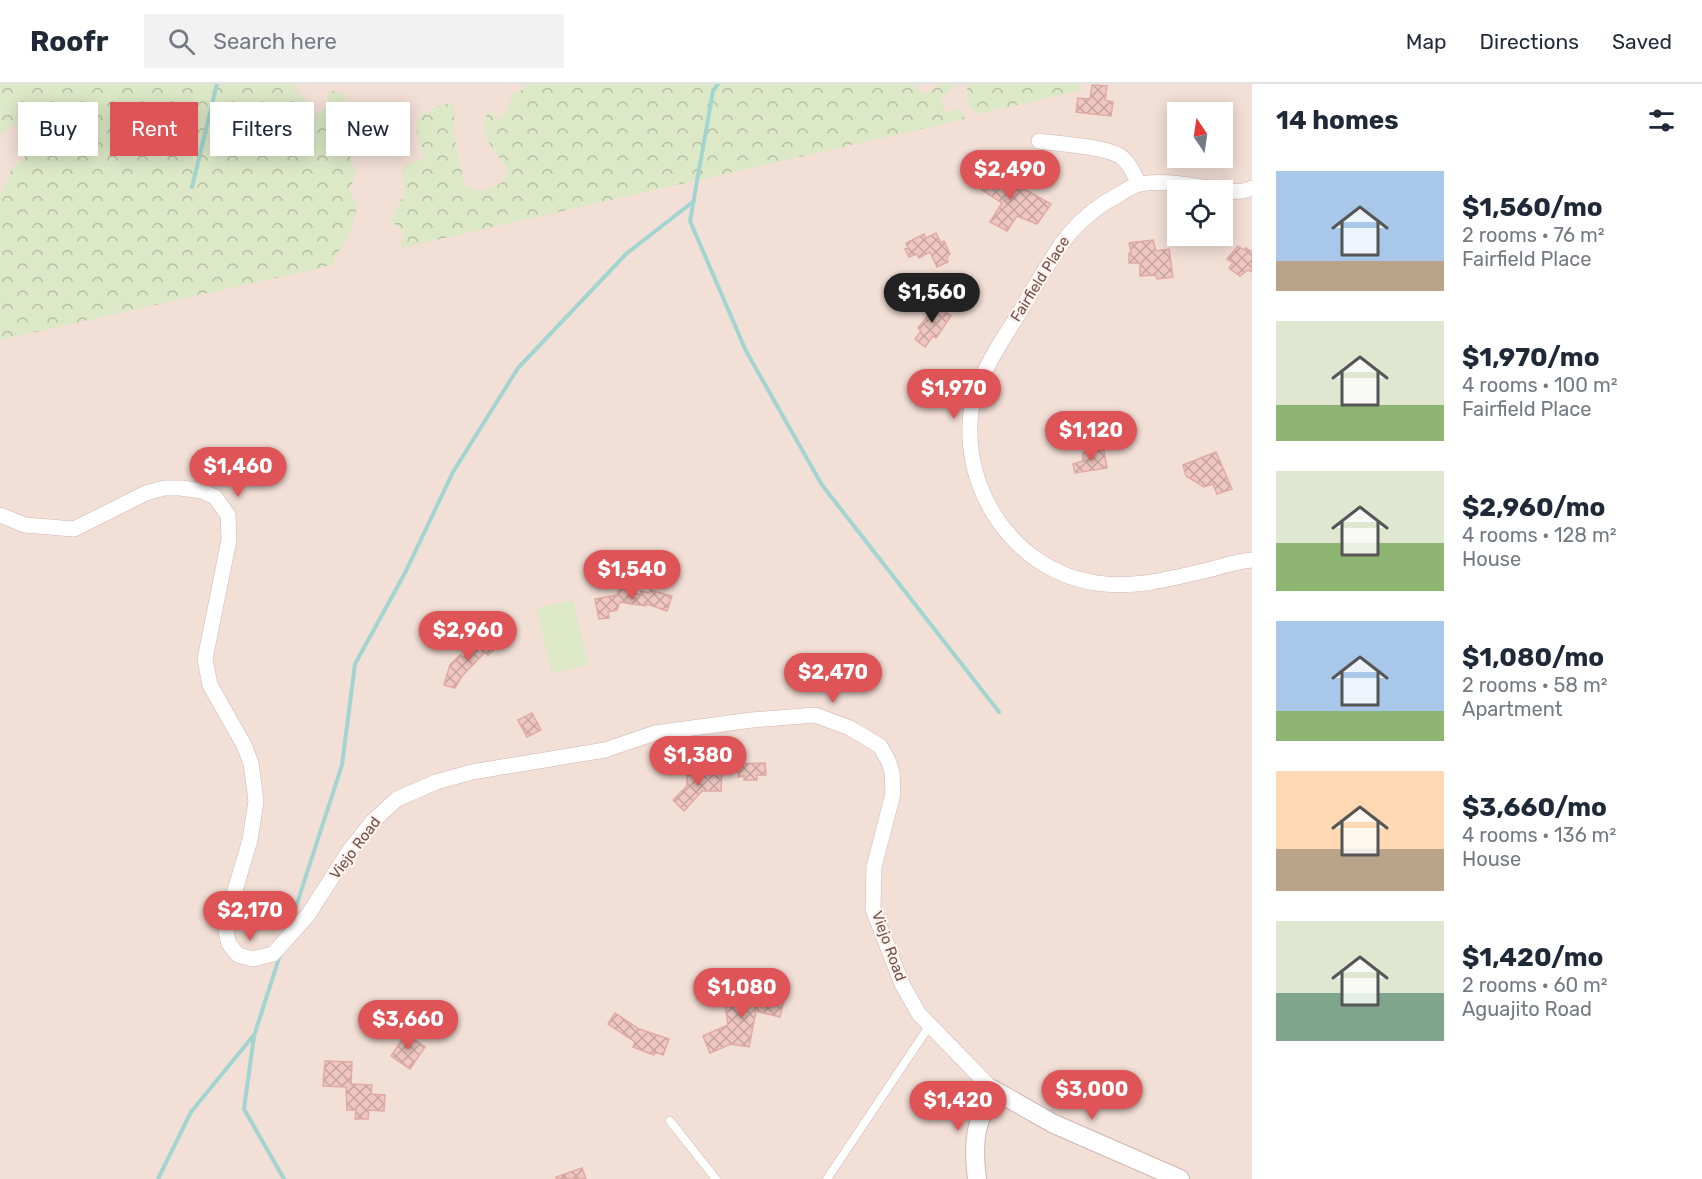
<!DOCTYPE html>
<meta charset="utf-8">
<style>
:root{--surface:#fff;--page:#f2f2f3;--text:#1f2937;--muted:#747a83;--line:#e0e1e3;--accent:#de5457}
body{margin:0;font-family:Rubik,sans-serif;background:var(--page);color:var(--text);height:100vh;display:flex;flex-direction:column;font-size:22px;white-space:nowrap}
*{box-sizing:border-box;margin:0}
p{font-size:20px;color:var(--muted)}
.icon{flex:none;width:33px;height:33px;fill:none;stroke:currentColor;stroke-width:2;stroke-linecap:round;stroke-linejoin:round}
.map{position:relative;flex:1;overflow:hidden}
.details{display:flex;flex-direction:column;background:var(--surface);width:450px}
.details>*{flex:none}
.guide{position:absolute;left:18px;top:18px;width:570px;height:54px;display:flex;gap:12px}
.needle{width:39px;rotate:347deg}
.controls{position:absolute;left:1167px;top:18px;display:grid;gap:12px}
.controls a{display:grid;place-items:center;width:66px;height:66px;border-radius:0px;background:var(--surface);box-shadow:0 3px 15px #0003;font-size:30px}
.price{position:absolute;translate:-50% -51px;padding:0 14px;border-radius:21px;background:var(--accent);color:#fff;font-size:20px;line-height:39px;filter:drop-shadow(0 2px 3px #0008)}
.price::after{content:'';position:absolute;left:50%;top:36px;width:18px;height:14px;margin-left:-9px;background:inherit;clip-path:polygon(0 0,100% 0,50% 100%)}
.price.on{background:#222;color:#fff}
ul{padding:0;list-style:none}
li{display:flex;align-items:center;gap:18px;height:150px;padding:0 24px}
li span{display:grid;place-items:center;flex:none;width:168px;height:120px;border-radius:0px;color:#555}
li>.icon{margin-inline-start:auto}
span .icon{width:72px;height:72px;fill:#fffc;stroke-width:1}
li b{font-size:26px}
h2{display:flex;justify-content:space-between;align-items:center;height:72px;padding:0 24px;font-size:26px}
.tag{padding:0 21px;border-radius:0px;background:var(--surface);box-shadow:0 3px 15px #0003;font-size:21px;line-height:54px}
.tag.on{background:var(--accent);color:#fff}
header{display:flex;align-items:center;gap:36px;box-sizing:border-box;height:84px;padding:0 30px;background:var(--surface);border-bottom:2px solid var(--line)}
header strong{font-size:28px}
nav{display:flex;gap:33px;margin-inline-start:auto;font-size:21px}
.search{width:420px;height:54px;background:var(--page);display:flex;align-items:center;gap:15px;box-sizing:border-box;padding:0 21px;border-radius:0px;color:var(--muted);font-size:22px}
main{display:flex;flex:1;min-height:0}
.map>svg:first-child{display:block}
.residential{fill:#f2dfd6;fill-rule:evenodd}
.forest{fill:url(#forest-crowns)}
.park{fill:#dce8c6}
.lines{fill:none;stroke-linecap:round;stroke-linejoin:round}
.stream{stroke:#a3d5d0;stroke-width:4}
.building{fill:url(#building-cross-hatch);stroke:#e1aaa2;stroke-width:1.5}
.service-casing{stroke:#cfb6b1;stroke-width:9}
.minor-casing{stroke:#cfb6b1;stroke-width:16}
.tertiary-casing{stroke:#cfb6b1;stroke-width:20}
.service{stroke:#fff;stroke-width:8}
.minor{stroke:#fff;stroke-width:15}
.tertiary{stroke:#fff;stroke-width:18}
.labels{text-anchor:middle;stroke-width:4.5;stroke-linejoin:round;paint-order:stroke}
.street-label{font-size:15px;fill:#74514d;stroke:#fef3ed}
</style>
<header>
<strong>Roofr</strong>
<div class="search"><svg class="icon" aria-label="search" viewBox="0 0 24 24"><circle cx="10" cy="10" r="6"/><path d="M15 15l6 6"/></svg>Search here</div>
<nav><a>Map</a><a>Directions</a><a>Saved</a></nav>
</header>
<main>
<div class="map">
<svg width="1252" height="1095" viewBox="0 0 1252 1095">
<defs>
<pattern id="forest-crowns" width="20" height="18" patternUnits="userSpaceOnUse" patternTransform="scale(1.5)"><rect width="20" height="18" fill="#dce8c6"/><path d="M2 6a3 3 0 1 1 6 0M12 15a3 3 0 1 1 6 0" fill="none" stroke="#b7bea3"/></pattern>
<pattern id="building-cross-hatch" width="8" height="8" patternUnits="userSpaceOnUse" patternTransform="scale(1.5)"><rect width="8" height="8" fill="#efc7c0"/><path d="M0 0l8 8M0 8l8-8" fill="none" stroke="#c6a49e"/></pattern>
</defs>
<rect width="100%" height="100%" fill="#fbeee7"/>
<path class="residential" d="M 0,0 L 1252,0 L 1252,1095 L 0,1095 ZM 1178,28 L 1222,28 L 1222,74 L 1178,74 ZM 1178,106 L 1222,106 L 1222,152 L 1178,152 Z"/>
<path class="forest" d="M 0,0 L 292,0 L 314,31 L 325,25 L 329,6 L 346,11 L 344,54 L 356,90 L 349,107 L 358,122 L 349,151 L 335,173 L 333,181 L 0,256 L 0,114 L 11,86 L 31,66 L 28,48 L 22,35 L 0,50 Z
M 522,0 L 914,0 L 921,9 L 927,9 L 941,0 L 957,0 L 941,15 L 945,29 L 959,25 L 965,35 L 401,164 L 403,148 L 390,136 L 405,109 L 402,88 L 407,80 L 424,76 L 416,44 L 420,32 L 438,22 L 455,18 C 452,51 457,72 466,103 L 483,107 L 502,99 L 508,84 C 495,68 473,45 491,25 L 498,37 L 508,25 L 512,11 L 526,4 Z
M 967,0 L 1077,0 L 1083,6 L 977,30 L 968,21 Z"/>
<path class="park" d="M 573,516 L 588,581 L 552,589 L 536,524 Z"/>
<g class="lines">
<path class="stream" d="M 718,0 L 713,7 L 690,137 L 746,267 L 822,401 L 999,628
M 192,103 L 217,0
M 289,844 L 342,681 L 355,580 L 405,489 L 453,388 L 518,284 L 626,170 L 694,117
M 280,871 L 254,952 L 244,1025 L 284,1095
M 158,1095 L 191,1028 L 253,952"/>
</g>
<path class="building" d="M 1092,1 L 1107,2 L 1105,16 L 1113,18 L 1111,32 L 1076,28 L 1078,14 L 1090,15 Z
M 976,82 L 1015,108 L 1019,102 L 1051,120 L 1037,140 L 1017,132 L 1007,147 L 990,138 L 1002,119 L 967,96 Z
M 936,149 L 941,159 L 944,157 L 950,170 L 947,173 L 948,178 L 937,183 L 930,168 L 919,174 L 917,170 L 909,173 L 905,165 L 908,164 L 906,159 L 924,150 L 926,154 Z
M 1153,156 L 1156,167 L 1169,165 L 1173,193 L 1157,195 L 1156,191 L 1140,192 L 1140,179 L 1129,179 L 1129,169 L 1131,169 L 1129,159 Z
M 1238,162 L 1244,166 L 1246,164 L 1252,168 L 1252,188 L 1248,186 L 1240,192 L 1229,184 L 1233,179 L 1227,175 Z
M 918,214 L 940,224 L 951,232 L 936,254 L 933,252 L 925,263 L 915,255 L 921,247 L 918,244 L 931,228 Z
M 1104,366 L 1107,384 L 1075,389 L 1073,380 L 1083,377 L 1083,369 Z
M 1216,368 L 1232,405 L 1217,410 L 1213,400 L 1204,403 L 1186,392 L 1183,381 Z
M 619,504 L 640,511 L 641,507 L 649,509 L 650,506 L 672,512 L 667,527 L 647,520 L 646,522 L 620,518 L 617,526 L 608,528 L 609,534 L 599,535 L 595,515 L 617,511 Z
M 489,553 L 498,562 L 488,571 L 485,568 L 462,592 L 455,604 L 444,601 L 450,581 L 460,571 L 464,574 L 481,557 L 483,559 Z
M 532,629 L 541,646 L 527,653 L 518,636 Z
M 765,679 L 766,691 L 757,691 L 757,696 L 744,696 L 744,692 L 738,693 L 738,680 Z
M 687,688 L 722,689 L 721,707 L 702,707 L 684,727 L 673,716 L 687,702 Z
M 762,907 L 762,911 L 784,916 L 780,933 L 756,927 L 749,963 L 731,960 L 710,969 L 703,952 L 728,941 L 724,914 Z
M 615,929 L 639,945 L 669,955 L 663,971 L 655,968 L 654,971 L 633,963 L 635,958 L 608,940 Z
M 406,950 L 425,963 L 410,985 L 391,972 Z
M 325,977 L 352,978 L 351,1000 L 372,1001 L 371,1010 L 385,1011 L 384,1027 L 369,1026 L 368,1035 L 355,1035 L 356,1026 L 347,1026 L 346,1003 L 323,1002 Z
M 582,1084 L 586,1095 L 556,1095 L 556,1093 Z"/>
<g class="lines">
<defs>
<path id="service" d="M 670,1037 L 716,1095
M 827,1095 L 930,941"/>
<path id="minor" d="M 1039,57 C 1058,60 1104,62 1120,72 C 1129,78 1134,90 1139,100
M 1217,106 C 1197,101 1161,96 1140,100 C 1134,101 1126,106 1120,110 C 1073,134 1057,165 1031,209 C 1016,236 998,260 985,287 C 981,294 977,301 975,308 C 952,392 1008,486 1096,499 C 1135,505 1174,494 1212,485 C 1225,481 1239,477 1252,476
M 1222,108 L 1243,107 L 1252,104
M 0,431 L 25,441 L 74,445 L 146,409 L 164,404 L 181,404 L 202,407 L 215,413 L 228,431 L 229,456 L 205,575 L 210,601 L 244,661 L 251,679 L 256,717 L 250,756 L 228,830 L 226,848 L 229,860 L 238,871 L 253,875 L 273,870 L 308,831 L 349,767 L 373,737 L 397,715 L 436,698 L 472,688 L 605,666 L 655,649 L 752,636 L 815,631 L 850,644 L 880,662 L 888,676 L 892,688 L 893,710 L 874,783 L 873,825 L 902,900 L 919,930 L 992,1005"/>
<path id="tertiary" d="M 977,1095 C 972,1054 976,1042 992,1005 L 1054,1040 L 1180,1095"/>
</defs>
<use href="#service" class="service-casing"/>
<use href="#minor" class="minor-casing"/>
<use href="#tertiary" class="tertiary-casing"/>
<use href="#service" class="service"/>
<use href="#minor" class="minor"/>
<use href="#tertiary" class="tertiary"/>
</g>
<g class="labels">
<g class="street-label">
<text transform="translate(1040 195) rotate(-58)" y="5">Fairfield Place</text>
<text transform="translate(355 764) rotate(-53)" y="5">Viejo Road</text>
<text transform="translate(889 862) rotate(70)" y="5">Viejo Road</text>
</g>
</g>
</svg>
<div class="controls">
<a><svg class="needle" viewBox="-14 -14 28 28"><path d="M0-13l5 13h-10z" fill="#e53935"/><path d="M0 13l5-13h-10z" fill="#747a83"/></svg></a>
<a><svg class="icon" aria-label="locate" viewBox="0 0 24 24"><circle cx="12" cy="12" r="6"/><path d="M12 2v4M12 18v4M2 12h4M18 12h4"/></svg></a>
</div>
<b class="price" style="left:1010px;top:117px">$2,490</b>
<b class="price on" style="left:932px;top:240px">$1,560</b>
<b class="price" style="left:954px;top:336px">$1,970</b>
<b class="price" style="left:1091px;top:378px">$1,120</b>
<b class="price" style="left:238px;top:414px">$1,460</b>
<b class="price" style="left:632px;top:517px">$1,540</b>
<b class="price" style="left:468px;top:578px">$2,960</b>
<b class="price" style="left:833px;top:620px">$2,470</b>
<b class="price" style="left:698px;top:703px">$1,380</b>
<b class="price" style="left:250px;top:858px">$2,170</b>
<b class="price" style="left:742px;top:935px">$1,080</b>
<b class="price" style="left:408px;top:967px">$3,660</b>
<b class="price" style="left:1092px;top:1037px">$3,000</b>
<b class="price" style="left:958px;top:1048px">$1,420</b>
<div class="guide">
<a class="tag">Buy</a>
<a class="tag on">Rent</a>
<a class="tag">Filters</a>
<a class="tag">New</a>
</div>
</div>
<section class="details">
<h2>14 homes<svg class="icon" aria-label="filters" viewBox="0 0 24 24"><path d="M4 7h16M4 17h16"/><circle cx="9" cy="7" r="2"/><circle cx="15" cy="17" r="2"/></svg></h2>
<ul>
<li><span style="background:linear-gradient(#a9c7e8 75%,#b9a48a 0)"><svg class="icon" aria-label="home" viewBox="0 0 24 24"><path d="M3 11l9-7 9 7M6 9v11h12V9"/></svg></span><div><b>$1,560/mo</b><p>2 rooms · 76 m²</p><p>Fairfield Place</p></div></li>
<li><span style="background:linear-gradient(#dfe7d0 70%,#8fb573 0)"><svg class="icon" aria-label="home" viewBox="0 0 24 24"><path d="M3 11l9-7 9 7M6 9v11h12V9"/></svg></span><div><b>$1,970/mo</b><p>4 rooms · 100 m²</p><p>Fairfield Place</p></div></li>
<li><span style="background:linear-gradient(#dfe7d0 60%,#8fb573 0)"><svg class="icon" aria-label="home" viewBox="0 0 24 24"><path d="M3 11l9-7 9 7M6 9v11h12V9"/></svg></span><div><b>$2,960/mo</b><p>4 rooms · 128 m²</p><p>House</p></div></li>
<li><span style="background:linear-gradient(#a9c7e8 75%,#8fb573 0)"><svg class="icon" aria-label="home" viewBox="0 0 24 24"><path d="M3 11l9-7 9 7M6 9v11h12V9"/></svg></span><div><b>$1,080/mo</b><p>2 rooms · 58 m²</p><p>Apartment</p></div></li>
<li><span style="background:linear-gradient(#ffd9b3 65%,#b9a48a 0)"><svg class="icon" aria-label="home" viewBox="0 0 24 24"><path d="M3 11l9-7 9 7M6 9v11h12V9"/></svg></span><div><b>$3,660/mo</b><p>4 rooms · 136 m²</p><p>House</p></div></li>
<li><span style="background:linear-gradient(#dfe7d0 60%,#7fa58c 0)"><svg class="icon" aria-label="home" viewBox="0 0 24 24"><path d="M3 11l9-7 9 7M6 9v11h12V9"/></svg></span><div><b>$1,420/mo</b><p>2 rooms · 60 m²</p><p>Aguajito Road</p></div></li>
</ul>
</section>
</main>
